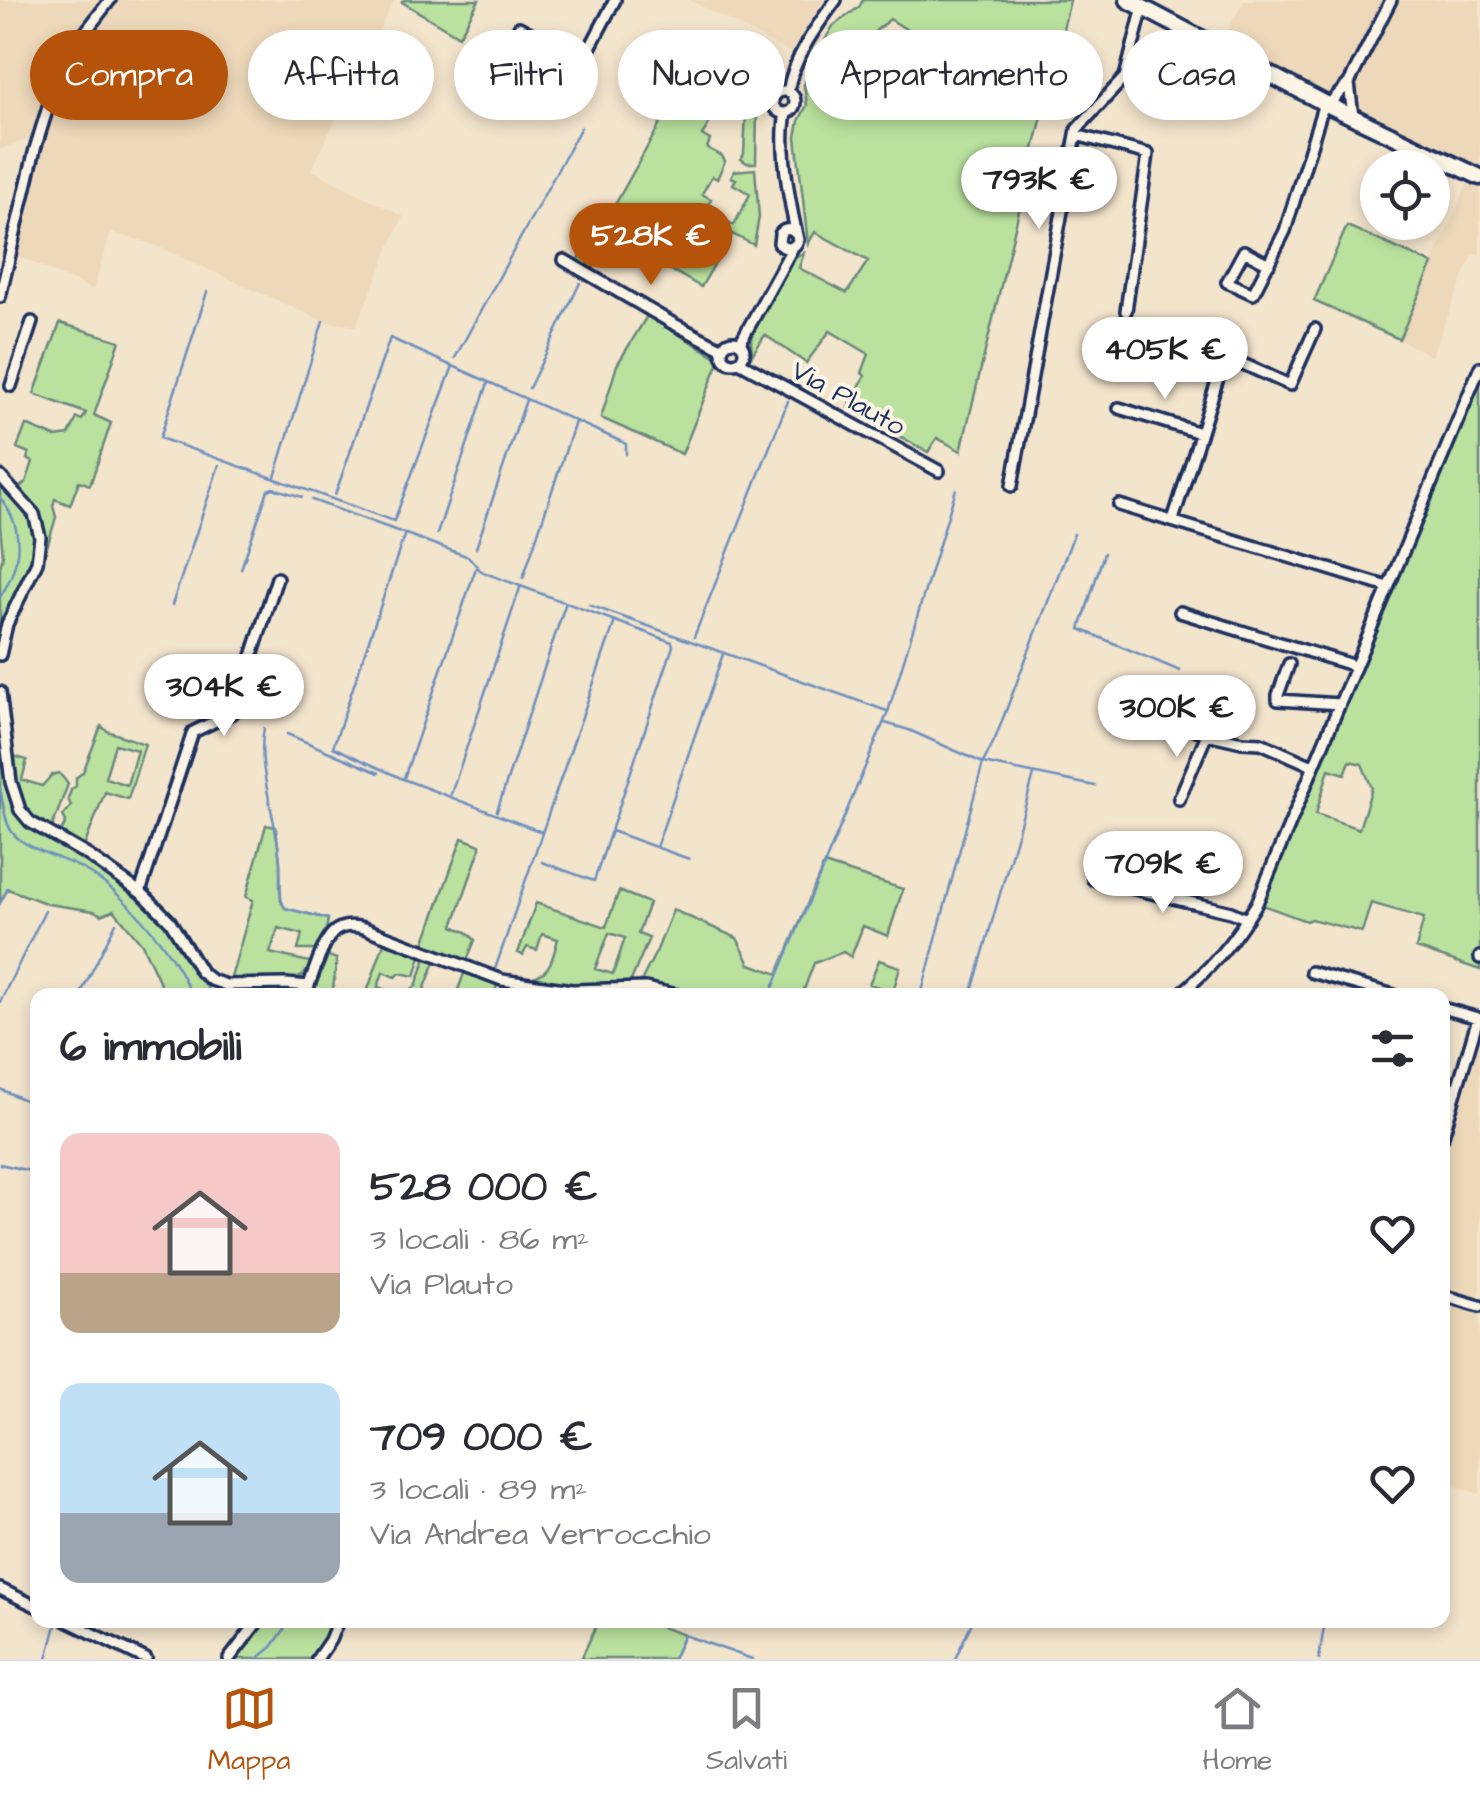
<!DOCTYPE html>
<html lang="it">
<meta charset="utf-8">
<style>
:root{--surface:#fff;--page:#f2f2f3;--text:#2b2b33;--muted:#7c7c81;--line:#e1e1e2;--accent:#b45309}
body{margin:0;font-family:"Architects Daughter",sans-serif;background:var(--page);color:var(--text);height:100vh;display:flex;flex-direction:column;font-size:38px;white-space:nowrap}
*{box-sizing:border-box;margin:0}
p{font-size:32px;color:var(--muted)}
.icon{flex:none;width:55px;height:55px;fill:none;stroke:currentColor;stroke-width:2;stroke-linecap:round;stroke-linejoin:round}
.map{position:relative;flex:1;overflow:hidden}
.drawer{position:absolute;left:30px;top:988px;width:1420px;height:640px;display:flex;flex-direction:column;background:var(--surface);border-radius:20px;box-shadow:0 5px 15px #0003}
.drawer>*{flex:none}
.hud{position:absolute;left:30px;top:30px;width:1420px;height:90px;display:flex;gap:20px}
.buttons{position:absolute;left:1360px;top:150px;display:grid;gap:20px}
.buttons a{display:grid;place-items:center;width:90px;height:90px;border-radius:50%;background:var(--surface);box-shadow:0 5px 15px #0003;font-size:50px}
.price{position:absolute;translate:-50% -85px;padding:0 22px;border-radius:35px;background:#fff;color:#222;font-size:32px;line-height:65px;filter:drop-shadow(0 2px 5px #0008)}
.price::after{content:'';position:absolute;left:50%;top:60px;width:30px;height:22px;margin-left:-15px;background:inherit;clip-path:polygon(0 0,100% 0,50% 100%)}
.price.on{background:var(--accent);color:#fff}
ul{padding:0;list-style:none}
li{display:flex;align-items:center;gap:30px;height:250px;padding:0 30px}
li span{display:grid;place-items:center;flex:none;width:280px;height:200px;border-radius:20px;color:#555}
li>.icon{margin-inline-start:auto}
span .icon{width:120px;height:120px;fill:#fffc;stroke-width:1}
li b{font-size:42px}
h2{display:flex;justify-content:space-between;align-items:center;height:120px;padding:0 30px;font-size:42px}
.chip{padding:0 35px;border-radius:45px;background:var(--surface);box-shadow:0 5px 15px #0003;font-size:35px;line-height:90px}
.chip.on{background:var(--accent);color:#fff}
.dock{display:flex;justify-content:space-around;align-items:center;height:140px;border-top:2px solid var(--line);background:var(--surface);font-size:28px;color:var(--muted)}
.dock a{display:grid;justify-items:center;gap:5px}
.dock .on{color:var(--accent)}
.map>svg:first-child{display:block}
.built{fill:#edd8ba}
.green{fill:#bae29e;stroke:#6a887e;stroke-width:2.5;fill-rule:evenodd}
.lines{fill:none;stroke-linecap:round;stroke-linejoin:round}
.stream{stroke:#6d90bf;stroke-width:2.5}
.street-casing{stroke:#1b2f5e;stroke-width:16}
.secondary-casing{stroke:#1b2f5e;stroke-width:21}
.street{stroke:#fcf5e5;stroke-width:9}
.secondary{stroke:#fcf5e5;stroke-width:14}
.labels{text-anchor:middle;stroke-width:8;stroke-linejoin:round;paint-order:stroke}
.street-label{font-size:28px;fill:#1b2f5e;stroke:#fcf5e5}
</style>
<div class="map">
<svg width="1480" height="1659" viewBox="0 0 1480 1659">
<rect width="100%" height="100%" fill="#f3e4cc"/>
<filter id="ink" filterUnits="userSpaceOnUse"><feTurbulence type="fractalNoise" baseFrequency=".01" numOctaves="2"/><feDisplacementMap in="SourceGraphic" scale="20" xChannelSelector="R" yChannelSelector="G"/><feConvolveMatrix kernelMatrix="1 2 1 2 8 2 1 2 1" color-interpolation-filters="sRGB"/></filter>
<g filter="url(#ink)">
<path class="built" d="M 0,0 L 394,0 L 311,170 L 403,216 L 356,326 L 323,321 L 152,244 L 111,232 L 93,290 L 11,253 L 26,182 L 22,181 L 32,138 L 0,149 Z
M 689,0 L 823,0 L 791,53 Z
M 1245,0 L 1480,0 L 1480,177 L 1219,48 L 1233,19 Z
M 1468,182 L 1480,187 L 1480,256 L 1473,254 L 1431,356 L 1399,339 Z
M 1480,1042 L 1480,1297 L 1443,1287 L 1442,1169 Z
M 1442,1303 L 1480,1314 L 1480,1494 L 1443,1483 Z"/>
<path class="green" d="M 404,0 L 479,0 L 459,36 L 402,2 Z
M 863,0 L 1070,0 L 961,451 L 937,438 L 928,452 L 848,407 L 865,376 L 862,373 L 869,354 L 830,331 L 806,363 L 765,335 L 752,355 L 751,341 L 754,331 L 794,257 L 804,253 L 799,268 L 847,293 L 868,261 L 815,232 L 808,244 L 796,137 L 799,121 L 807,105 L 804,85 L 811,65 L 833,26 L 859,7 ZM 890,19 L 912,33 L 900,54 L 886,37 L 879,42 L 872,34 Z
M 662,49 L 671,53 L 655,84 L 702,109 C 708,101 709,92 720,90 L 757,107 L 756,163 L 747,163 L 741,159 L 744,154 L 746,111 L 724,99 L 702,135 L 710,140 L 707,148 L 722,156 L 725,161 L 717,179 L 712,176 L 702,194 L 711,199 L 705,210 L 734,225 L 750,194 L 733,184 L 736,179 L 731,177 L 734,171 L 755,169 L 759,217 L 754,245 L 732,234 L 701,287 L 612,236 L 592,270 L 578,261 L 585,248 L 582,245 L 589,233 L 597,237 L 664,117 L 634,100 Z
M 484,64 L 524,87 L 516,102 L 507,102 L 473,88 Z
M 1347,226 L 1433,264 L 1399,339 L 1314,301 Z
M 647,316 L 720,359 L 682,454 L 601,418 L 617,365 Z
M 60,323 L 120,341 L 94,415 L 111,423 L 90,485 L 79,481 L 70,505 L 55,499 L 53,506 L 56,517 L 43,561 L 37,562 L 14,609 L 0,655 L 0,567 L 3,556 L 0,525 L 0,476 L 15,491 L 26,482 L 33,462 L 27,459 L 29,453 L 17,448 L 26,425 L 55,437 L 69,435 L 77,418 L 82,420 L 86,413 L 34,394 Z
M 1480,367 L 1480,970 L 1416,948 L 1424,918 L 1371,903 L 1362,932 L 1311,919 L 1306,921 L 1257,903 ZM 1350,761 L 1362,764 L 1372,788 L 1359,829 L 1316,814 L 1329,769 L 1345,774 Z
M 0,692 L 7,754 L 27,760 L 22,780 L 42,786 L 52,775 L 59,773 L 68,784 L 50,833 L 59,838 L 66,821 L 63,816 L 71,806 L 68,799 L 71,790 L 76,786 L 76,778 L 83,772 L 101,726 L 107,731 L 145,744 L 128,799 L 105,792 L 82,852 L 152,902 L 201,972 L 210,995 L 154,995 L 160,983 L 142,944 L 114,910 L 102,915 L 94,911 L 48,904 L 8,889 L 0,903 ZM 115,744 L 137,750 L 127,785 L 105,778 Z
M 266,825 L 276,827 L 280,863 L 281,901 L 285,908 L 328,919 L 325,937 L 318,950 L 298,950 L 302,934 L 278,928 L 270,953 L 314,963 C 296,992 259,984 229,985 L 253,900 L 246,897 Z
M 462,838 L 480,845 L 480,849 L 453,926 L 467,932 L 475,940 L 466,963 L 423,947 Z
M 824,864 L 903,889 L 888,936 L 863,926 L 851,957 L 843,952 L 814,963 L 802,995 L 678,995 L 638,987 L 657,950 L 673,910 L 737,938 L 750,964 L 778,974 Z
M 619,891 L 649,903 L 638,934 L 649,938 L 630,983 L 561,984 L 530,981 L 530,978 C 552,973 552,958 558,939 L 542,934 L 537,950 L 527,947 L 523,955 L 518,953 L 536,903 L 606,927 ZM 609,933 L 625,938 L 613,974 L 595,969 Z
M 384,943 L 421,956 L 415,976 L 400,973 L 396,977 L 383,972 L 378,987 L 392,992 L 393,995 L 366,995 Z
M 328,956 L 337,959 L 332,995 L 312,995 Z
M 426,958 L 435,962 L 422,995 L 403,995 L 416,986 Z
M 879,960 L 900,967 L 893,992 L 869,984 Z
M 465,971 L 498,982 L 494,995 L 456,995 Z
M 259,1620 L 338,1620 L 317,1659 L 229,1659 Z
M 599,1620 L 642,1620 L 684,1635 L 673,1659 L 581,1659 Z"/>
<g class="lines">
<path class="stream" d="M 207,292 L 160,438 L 394,521 L 453,366 L 620,441 L 626,444 L 626,454
M 455,358 L 581,127
M 529,388 L 580,283
M 275,477 L 323,321
M 335,495 L 390,338 L 452,366
M 0,498 C 26,529 21,565 0,597
M 312,500 L 469,557 L 480,570 L 485,573 L 672,642 L 673,646 L 611,831 L 689,859
M 405,533 L 333,747 L 403,779 L 542,832
M 437,534 L 488,383
M 476,548 L 526,400
M 1104,553 L 1080,629 L 1180,671
M 241,569 L 268,490 L 273,488 L 302,497
M 523,578 L 575,422
M 172,605 L 219,465
M 589,605 L 887,711
M 694,637 L 788,401
M 885,723 L 909,730 L 983,763 L 995,739 L 1074,534
M 264,728 C 256,766 277,821 280,861 C 281,877 277,895 285,908 L 328,919
M 287,734 L 379,773
M 404,778 L 476,568
M 0,788 C 3,801 4,821 12,832 C 24,849 63,858 81,868 C 123,891 174,950 191,995
M 451,794 L 520,588
M 497,811 L 565,605
M 657,845 L 723,654
M 542,862 L 594,881 L 611,831
M 0,903 L 8,888
M 493,975 L 614,624
M 80,995 L 116,923
M 154,995 L 160,983
M 770,995 L 888,712 L 956,489
M 921,995 L 983,763 L 1095,786
M 971,995 L 1034,775
M 0,1002 L 45,911
M 0,1089 L 38,1106
M 29,1095 L 38,1079
M 0,1164 L 38,1173
M 0,1595 L 38,1613
M 47,1659 L 57,1621 L 54,1620
M 257,1659 L 272,1647 L 291,1620
M 673,1659 L 684,1635 L 752,1659
M 955,1659 L 973,1620
M 1319,1659 L 1325,1620"/>
<defs>
<path id="street" d="M 519,27 L 583,61 L 615,0
M 77,43 L 186,102
M 1349,83 L 1353,117
M773 102a11 11 0 1 1 22 0a11 11 0 1 1-22 0Z
M 788,92 C 793,58 816,27 836,0
M 570,94 L 566,92 L 583,61
M 1328,105 L 1349,83 L 1391,0
M 786,113 C 779,148 790,205 798,240 C 795,249 785,251 779,243 L 780,234 C 785,228 791,228 796,234
M 1076,135 L 1148,154 L 1126,311
M 564,260 L 672,323 L 721,348
M 1269,264 L 1244,251 L 1227,282 L 1253,294 L 1285,231 L 1324,103
M 0,297 L 35,149 L 57,78 L 67,56 L 110,0
M722 352a11 11 0 1 1 22 0a11 11 0 1 1-22 0Z
M 740,343 L 793,247
M 739,362 L 939,471
M 11,386 L 32,322
M 1119,408 L 1200,433
M 0,476 L 34,514 L 40,537 L 37,562 L 7,624 L 0,655
M 1012,486 L 1077,129 L 1125,77 L 1143,7
M 1119,505 L 1388,587
M 1173,520 L 1225,356 L 1290,385 L 1315,329
M 1180,612 L 1355,666
M 1289,664 L 1278,695 L 1278,700 L 1340,704
M 0,692 L 11,782 L 20,810 L 30,822 L 89,856 L 144,895 L 170,921 L 201,972 L 211,980 L 226,985 L 286,984 L 309,986
M 1170,719 L 1207,734 L 1242,742 L 1261,743 L 1313,766
M 1179,799 L 1207,734
M 1093,879 L 1231,912 L 1247,919
M 140,892 L 193,732 L 234,712 L 277,578
M 1480,957 L 1480,958
M 1311,972 L 1394,995
M 306,995 C 309,984 313,974 317,963 C 327,938 333,920 364,928 L 502,980 L 572,990 L 645,988 L 678,995
M 1179,995 C 1211,969 1236,938 1257,903 L 1480,367
M 1442,1008 L 1478,1018 L 1442,1139
M 1442,1295 L 1480,1306
M 0,1589 L 38,1607
M 65,1620 L 146,1659
M 229,1659 L 259,1620
M 317,1659 L 330,1640 L 338,1620"/>
<path id="secondary" d="M 1128,0 L 1328,105 L 1480,177"/>
</defs>
<use href="#street" class="street-casing"/>
<use href="#secondary" class="secondary-casing"/>
<use href="#street" class="street"/>
<use href="#secondary" class="secondary"/>
</g>
</g>
<g class="labels">
<g class="street-label">
<text transform="translate(849 397) rotate(29)" y="10">Via Plauto</text>
</g>
</g>
</svg>
<div class="buttons">
<a><svg class="icon" aria-label="locate" viewBox="0 0 24 24"><circle cx="12" cy="12" r="6"/><path d="M12 2v4M12 18v4M2 12h4M18 12h4"/></svg></a>
</div>
<b class="price" style="left:1039px;top:232px">793K €</b>
<b class="price on" style="left:651px;top:288px">528K €</b>
<b class="price" style="left:1165px;top:402px">405K €</b>
<b class="price" style="left:224px;top:739px">304K €</b>
<b class="price" style="left:1177px;top:760px">300K €</b>
<b class="price" style="left:1163px;top:916px">709K €</b>
<div class="hud">
<a class="chip on">Compra</a>
<a class="chip">Affitta</a>
<a class="chip">Filtri</a>
<a class="chip">Nuovo</a>
<a class="chip">Appartamento</a>
<a class="chip">Casa</a>
</div>
<section class="drawer">
<h2>6 immobili<svg class="icon" aria-label="filters" viewBox="0 0 24 24"><path d="M4 7h16M4 17h16"/><circle cx="9" cy="7" r="2"/><circle cx="15" cy="17" r="2"/></svg></h2>
<ul>
<li><span style="background:linear-gradient(#f6c9c9 70%,#b9a48a 0)"><svg class="icon" aria-label="home" viewBox="0 0 24 24"><path d="M3 11l9-7 9 7M6 9v11h12V9"/></svg></span><div><b>528 000 €</b><p>3 locali · 86 m²</p><p>Via Plauto</p></div><svg class="icon" aria-label="heart" viewBox="0 0 24 24"><path d="M12 20l-8-8c-3-5 5-10 8-4 3-6 11-1 8 4z"/></svg></li>
<li><span style="background:linear-gradient(#bfe0f5 65%,#9aa5b1 0)"><svg class="icon" aria-label="home" viewBox="0 0 24 24"><path d="M3 11l9-7 9 7M6 9v11h12V9"/></svg></span><div><b>709 000 €</b><p>3 locali · 89 m²</p><p>Via Andrea Verrocchio</p></div><svg class="icon" aria-label="heart" viewBox="0 0 24 24"><path d="M12 20l-8-8c-3-5 5-10 8-4 3-6 11-1 8 4z"/></svg></li>
</ul>
</section>
</div>
<nav class="dock">
<a class="on"><svg class="icon" aria-label="map" viewBox="0 0 24 24"><path d="M3 6l6-2 6 2 6-2v14l-6 2-6-2-6 2zM9 4v14M15 6v14"/></svg>Mappa</a>
<a><svg class="icon" aria-label="saved" viewBox="0 0 24 24"><path d="M7 4h10v16l-5-4-5 4z"/></svg>Salvati</a>
<a><svg class="icon" aria-label="home" viewBox="0 0 24 24"><path d="M3 11l9-7 9 7M6 9v11h12V9"/></svg>Home</a>
</nav>
